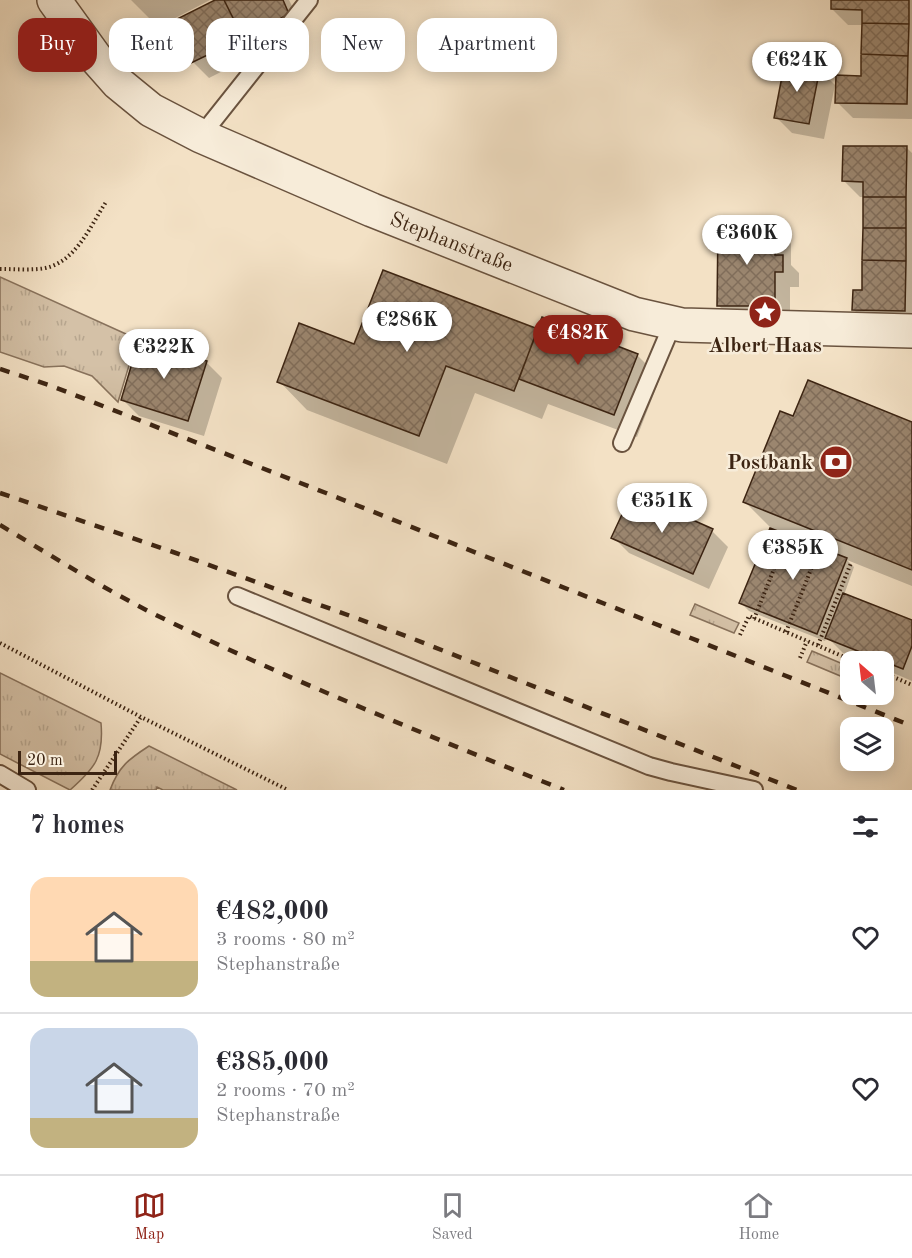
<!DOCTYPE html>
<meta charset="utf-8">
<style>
:root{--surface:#fff;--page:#f2f2f3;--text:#2b2b33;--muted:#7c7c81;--line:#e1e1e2;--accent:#8f2418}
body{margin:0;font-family:"Old Standard TT",serif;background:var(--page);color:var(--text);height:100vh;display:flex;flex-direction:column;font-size:22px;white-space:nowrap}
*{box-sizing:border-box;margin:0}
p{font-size:20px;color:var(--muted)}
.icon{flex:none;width:33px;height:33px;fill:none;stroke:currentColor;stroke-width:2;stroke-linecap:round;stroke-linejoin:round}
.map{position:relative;height:790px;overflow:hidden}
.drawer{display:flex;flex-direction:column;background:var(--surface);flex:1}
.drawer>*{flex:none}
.hud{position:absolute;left:18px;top:18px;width:600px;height:54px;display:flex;gap:12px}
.needle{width:39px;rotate:332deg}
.tools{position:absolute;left:840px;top:651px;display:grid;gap:12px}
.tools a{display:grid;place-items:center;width:54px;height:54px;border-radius:12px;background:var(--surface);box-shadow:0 3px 15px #0003;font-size:30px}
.scale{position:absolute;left:18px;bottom:15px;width:99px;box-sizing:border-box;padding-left:6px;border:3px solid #3c2412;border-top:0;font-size:16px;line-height:21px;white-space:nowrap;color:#3c2412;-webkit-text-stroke:4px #f7ecd9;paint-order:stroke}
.price{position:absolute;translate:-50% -51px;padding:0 14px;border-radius:21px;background:#fff;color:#222;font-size:20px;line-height:39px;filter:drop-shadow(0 2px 3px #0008)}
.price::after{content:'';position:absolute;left:50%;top:36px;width:18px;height:14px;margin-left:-9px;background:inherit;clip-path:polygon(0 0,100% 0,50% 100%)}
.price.selected{background:var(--accent);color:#fff}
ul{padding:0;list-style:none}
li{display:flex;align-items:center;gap:18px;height:150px;padding:0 30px}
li+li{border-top:2px solid var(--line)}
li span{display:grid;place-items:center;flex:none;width:168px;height:120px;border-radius:18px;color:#555}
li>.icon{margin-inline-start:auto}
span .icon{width:72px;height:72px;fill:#fffc;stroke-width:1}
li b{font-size:26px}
h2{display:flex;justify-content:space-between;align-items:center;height:72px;padding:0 30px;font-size:26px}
.pill{padding:0 21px;border-radius:18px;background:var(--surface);box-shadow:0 3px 15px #0003;font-size:21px;line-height:54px}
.pill.selected{background:var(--accent);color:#fff}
.tabs{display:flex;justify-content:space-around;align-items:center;height:84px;border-top:2px solid var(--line);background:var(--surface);font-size:16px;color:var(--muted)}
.tabs a{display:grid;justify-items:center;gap:3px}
.tabs .selected{color:var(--accent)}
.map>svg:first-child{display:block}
.grass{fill:url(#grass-tufts);stroke:#88725c;stroke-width:1.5}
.shadow{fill:#0003}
.building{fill:url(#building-cross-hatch);stroke:#3c2412;stroke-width:1.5}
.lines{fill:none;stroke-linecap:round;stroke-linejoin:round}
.lane-casing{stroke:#6a533f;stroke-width:20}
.street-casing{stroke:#6a533f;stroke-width:36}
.path{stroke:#3c2412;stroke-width:4;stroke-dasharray:1.5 3;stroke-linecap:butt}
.lane{stroke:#f7ecd9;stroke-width:16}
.street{stroke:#f7ecd9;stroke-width:33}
.rail{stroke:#3c2412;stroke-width:4.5;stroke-dasharray:10 10;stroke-linecap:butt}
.labels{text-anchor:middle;stroke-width:5;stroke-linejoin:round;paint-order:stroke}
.street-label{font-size:21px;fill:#3c2412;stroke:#f7ecd9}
.poi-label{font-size:21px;font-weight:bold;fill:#3c2412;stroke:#f7ecd9}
</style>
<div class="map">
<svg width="912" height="790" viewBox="0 0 912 790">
<defs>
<pattern id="grass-tufts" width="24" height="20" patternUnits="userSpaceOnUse" patternTransform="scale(1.5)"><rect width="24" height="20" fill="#d4c1a7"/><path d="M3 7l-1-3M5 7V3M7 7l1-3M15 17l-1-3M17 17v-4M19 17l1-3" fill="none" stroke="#b7a68f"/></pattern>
<pattern id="building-cross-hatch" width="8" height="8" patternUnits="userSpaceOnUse" patternTransform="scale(1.5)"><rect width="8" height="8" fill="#9b866f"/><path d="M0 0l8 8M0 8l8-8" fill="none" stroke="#806d5a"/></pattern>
</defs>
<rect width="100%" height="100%" fill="#f3e1c5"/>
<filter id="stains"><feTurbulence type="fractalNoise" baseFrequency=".00333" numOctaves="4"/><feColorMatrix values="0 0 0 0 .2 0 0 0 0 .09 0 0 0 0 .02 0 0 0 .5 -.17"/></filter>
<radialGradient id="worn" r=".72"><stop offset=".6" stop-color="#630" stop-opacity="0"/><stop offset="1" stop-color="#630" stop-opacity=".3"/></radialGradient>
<path class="grass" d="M 0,277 L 137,339 L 118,402 L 92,376 L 64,366 L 44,367 L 0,352 Z
M 695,604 L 739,623 L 734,633 L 690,615 Z
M 812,651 L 850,667 L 850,680 L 807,662 Z
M 0,673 L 101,723 C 104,757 95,768 70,790 L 0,754 Z
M 149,746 L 237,790 L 163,790 L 157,787 L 156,790 L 110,790 C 119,766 129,759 149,746 Z"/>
<path class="shadow" d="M 131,0 L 210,0 L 158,27 Z
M 218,0 L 289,0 L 304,30 L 209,78 L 193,62 Z
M 832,0 L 912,0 L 912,119 L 853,118 L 837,102 L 863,77 L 863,25 L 848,25 L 832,9 Z
M 819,69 L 835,85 L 824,139 L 792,133 L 776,117 Z
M 907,148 L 912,153 L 912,326 L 870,326 L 854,310 L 864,291 L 865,197 L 860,197 L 844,181 Z
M 775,228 L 791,244 L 791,265 L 799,273 L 799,287 L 790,287 L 790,322 L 734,321 L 718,305 Z
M 355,346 L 637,355 L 660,378 L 637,437 L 548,404 L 542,419 L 475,393 L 447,464 L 307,410 L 279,381 Z
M 206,362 L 222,378 L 204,436 L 139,416 L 123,400 Z
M 794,418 L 912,423 L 912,586 L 847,560 L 854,567 L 844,595 L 912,622 L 912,681 L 884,669 L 884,662 L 864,662 L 843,653 L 827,637 L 825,641 L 749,611 L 741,603 L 771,528 L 745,502 Z
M 632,495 L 712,531 L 728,547 L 709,589 L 629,553 L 613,537 Z"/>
<path class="building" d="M 215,0 L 224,0 L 243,38 L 191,63 L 171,22 Z
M 224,0 L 283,0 L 289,14 L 243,38 Z
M 831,0 L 909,0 L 909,24 L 862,23 L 862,10 L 831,9 Z
M 862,23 L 909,24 L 908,56 L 861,54 Z
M 861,54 L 908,56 L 907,104 L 835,103 L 836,75 L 861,76 Z
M 785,61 L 820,68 L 809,124 L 774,118 Z
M 843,146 L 907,146 L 906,197 L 863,197 L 863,182 L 842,181 Z
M 863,197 L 906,197 L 906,228 L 863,228 Z
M 718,226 L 776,226 L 775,255 L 783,255 L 783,272 L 775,272 L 775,306 L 717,306 Z
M 863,228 L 906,228 L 906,261 L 862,260 Z
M 862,260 L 906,261 L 905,311 L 852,310 L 853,290 L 862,290 Z
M 383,270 L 538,329 L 514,391 L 446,366 L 419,436 L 277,382 L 299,323 L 354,344 Z
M 542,317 L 638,354 L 614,415 L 519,379 Z
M 139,340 L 207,361 L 188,421 L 121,400 Z
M 808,380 L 912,422 L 912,570 L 743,502 L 780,411 L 793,416 Z
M 632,493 L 713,529 L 693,574 L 611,538 Z
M 770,528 L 847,558 L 817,634 L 739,603 Z
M 843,593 L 912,620 L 912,646 L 903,669 L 825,638 Z"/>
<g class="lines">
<defs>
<path id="lane" d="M 201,136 L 309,0
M 622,443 L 673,323
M 237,596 L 649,766 L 671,772 L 754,790
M 0,774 L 27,790"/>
<g id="street">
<path id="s1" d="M 54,0 L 95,57 L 118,83 L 151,110 L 201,136 L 372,210 L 634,314 L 682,325 L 912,331"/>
</g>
</defs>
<use href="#lane" class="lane-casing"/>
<use href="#street" class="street-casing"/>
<path class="path" d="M 0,269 C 13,269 26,270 38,269 C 74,267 89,228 106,202
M 754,619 L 786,539
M 786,632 L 818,552
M 740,635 L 749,616 L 856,662
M 0,643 L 141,717 L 288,790
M 818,645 L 851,563
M 800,658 L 807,641
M 884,673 L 912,685
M 92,790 L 141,717"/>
<use href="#lane" class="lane"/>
<use href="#street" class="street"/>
<path class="rail" d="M 0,369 L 49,385 L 326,493 L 912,726
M 0,493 L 173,552 L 406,636 L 797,790
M 0,525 C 52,556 104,589 158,616 C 291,681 427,735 564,790"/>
</g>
<defs>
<symbol id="sight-disc" viewBox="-11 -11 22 22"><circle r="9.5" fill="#8f2418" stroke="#f7ecd9"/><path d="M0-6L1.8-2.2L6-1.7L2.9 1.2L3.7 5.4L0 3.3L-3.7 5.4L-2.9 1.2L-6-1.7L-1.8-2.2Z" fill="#fff"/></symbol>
<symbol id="bank-disc" viewBox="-11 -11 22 22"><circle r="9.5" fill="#8f2418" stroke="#f7ecd9"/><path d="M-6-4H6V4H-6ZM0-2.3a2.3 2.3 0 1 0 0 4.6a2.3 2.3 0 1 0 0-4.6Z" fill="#fff"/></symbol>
</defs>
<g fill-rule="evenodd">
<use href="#sight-disc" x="746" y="293" width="38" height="38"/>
<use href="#bank-disc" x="817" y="443" width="38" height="38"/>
</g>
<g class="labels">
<g class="street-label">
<text dy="7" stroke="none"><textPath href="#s1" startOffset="476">Stephanstraße</textPath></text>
</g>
<g class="poi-label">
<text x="765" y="352">Albert Haas</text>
<text x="813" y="469" text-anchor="end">Postbank</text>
</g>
</g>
<rect width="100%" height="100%" filter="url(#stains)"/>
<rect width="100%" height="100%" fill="url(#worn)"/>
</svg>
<div class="tools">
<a><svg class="needle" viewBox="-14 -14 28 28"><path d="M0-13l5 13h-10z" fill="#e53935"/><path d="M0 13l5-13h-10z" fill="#7c7c81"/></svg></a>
<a><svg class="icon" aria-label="layers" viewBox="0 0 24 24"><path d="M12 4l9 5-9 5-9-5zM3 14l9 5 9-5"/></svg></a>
</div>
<div class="scale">20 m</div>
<b class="price" style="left:797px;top:93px">€624K</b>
<b class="price" style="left:747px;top:266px">€360K</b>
<b class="price" style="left:407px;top:353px">€286K</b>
<b class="price selected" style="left:578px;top:366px">€482K</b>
<b class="price" style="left:164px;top:380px">€322K</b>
<b class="price" style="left:662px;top:534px">€351K</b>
<b class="price" style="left:793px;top:581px">€385K</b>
<div class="hud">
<a class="pill selected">Buy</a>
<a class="pill">Rent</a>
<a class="pill">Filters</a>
<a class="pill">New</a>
<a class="pill">Apartment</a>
</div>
</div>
<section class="drawer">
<h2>7 homes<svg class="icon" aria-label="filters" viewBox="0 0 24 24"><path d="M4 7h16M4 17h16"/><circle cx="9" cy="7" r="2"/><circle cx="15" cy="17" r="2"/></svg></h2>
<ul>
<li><span style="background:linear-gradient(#ffd9b3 70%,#c2b280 0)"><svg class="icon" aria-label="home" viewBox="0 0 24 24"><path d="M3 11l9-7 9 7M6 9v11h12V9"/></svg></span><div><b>€482,000</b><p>3 rooms · 80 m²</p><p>Stephanstraße</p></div><svg class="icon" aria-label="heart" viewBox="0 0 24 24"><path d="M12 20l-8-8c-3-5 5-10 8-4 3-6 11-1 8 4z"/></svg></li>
<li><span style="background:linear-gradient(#c9d6e8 75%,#c2b280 0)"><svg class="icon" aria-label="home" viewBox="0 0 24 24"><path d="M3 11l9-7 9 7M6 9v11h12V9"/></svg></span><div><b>€385,000</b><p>2 rooms · 70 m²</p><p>Stephanstraße</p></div><svg class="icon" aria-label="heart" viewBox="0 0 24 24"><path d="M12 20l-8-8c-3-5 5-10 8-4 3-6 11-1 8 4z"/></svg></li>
</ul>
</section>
<nav class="tabs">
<a class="selected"><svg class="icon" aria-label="map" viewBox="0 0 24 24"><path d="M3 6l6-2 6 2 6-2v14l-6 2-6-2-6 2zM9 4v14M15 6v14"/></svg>Map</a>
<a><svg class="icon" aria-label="saved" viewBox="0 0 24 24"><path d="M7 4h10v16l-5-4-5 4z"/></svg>Saved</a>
<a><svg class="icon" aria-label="home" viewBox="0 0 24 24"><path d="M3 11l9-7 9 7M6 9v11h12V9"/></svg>Home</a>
</nav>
